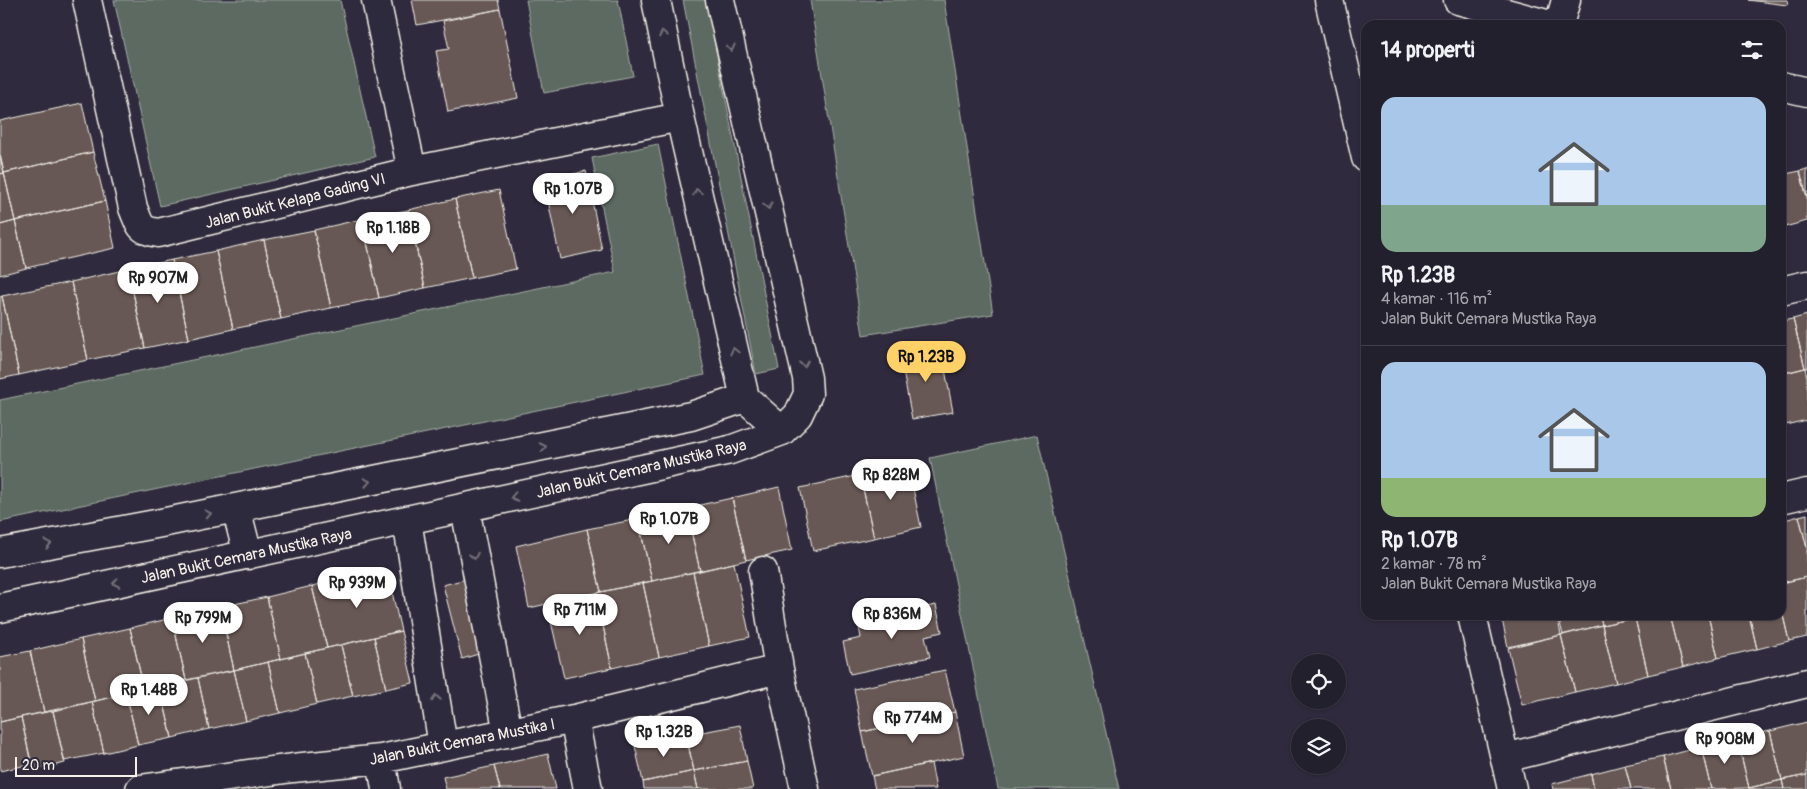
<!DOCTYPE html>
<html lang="id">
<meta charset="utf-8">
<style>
:root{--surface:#23202e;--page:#2b2836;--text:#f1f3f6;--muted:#a3a3aa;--line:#403e4a;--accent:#ffd166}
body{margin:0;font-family:Pangolin,sans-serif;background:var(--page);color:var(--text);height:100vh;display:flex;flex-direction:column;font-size:19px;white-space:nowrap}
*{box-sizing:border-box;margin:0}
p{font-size:16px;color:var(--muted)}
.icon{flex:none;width:28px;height:28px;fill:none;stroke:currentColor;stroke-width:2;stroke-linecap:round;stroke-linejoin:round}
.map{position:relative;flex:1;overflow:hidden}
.side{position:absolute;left:1361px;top:20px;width:425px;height:600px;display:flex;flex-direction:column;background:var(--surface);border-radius:15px;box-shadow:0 1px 4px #0004,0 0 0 1px var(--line)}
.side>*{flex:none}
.tools{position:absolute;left:1291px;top:654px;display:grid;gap:10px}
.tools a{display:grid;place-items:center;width:55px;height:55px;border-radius:50%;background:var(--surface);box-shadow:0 1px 4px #0004,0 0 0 1px var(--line);font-size:25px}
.scale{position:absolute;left:15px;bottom:12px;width:122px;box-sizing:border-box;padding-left:5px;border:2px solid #f4f1e8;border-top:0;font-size:14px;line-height:18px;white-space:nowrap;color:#f4f1e8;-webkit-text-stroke:4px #2f2a3d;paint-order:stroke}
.price{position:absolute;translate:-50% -42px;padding:0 11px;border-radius:18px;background:#fff;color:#222;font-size:16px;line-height:32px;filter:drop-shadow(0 1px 2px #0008)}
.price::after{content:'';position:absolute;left:50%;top:30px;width:15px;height:11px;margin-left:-8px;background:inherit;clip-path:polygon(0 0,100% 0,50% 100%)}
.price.active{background:var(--accent);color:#111}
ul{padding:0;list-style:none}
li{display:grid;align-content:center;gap:10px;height:265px;padding:0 20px}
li+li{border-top:1px solid var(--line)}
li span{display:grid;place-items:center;height:155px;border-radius:15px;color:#555}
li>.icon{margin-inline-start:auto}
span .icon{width:90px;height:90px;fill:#fffc;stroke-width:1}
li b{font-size:21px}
h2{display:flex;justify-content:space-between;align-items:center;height:60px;padding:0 20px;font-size:21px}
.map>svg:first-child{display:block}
.green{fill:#5c6b62;stroke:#a8aea5}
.building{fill:#675955;stroke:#f4f1e8}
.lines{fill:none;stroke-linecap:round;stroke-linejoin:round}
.minor-casing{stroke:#f4f1e8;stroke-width:31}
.minor{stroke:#2f2a3d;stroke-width:28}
.oneway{stroke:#747079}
.labels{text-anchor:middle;stroke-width:5;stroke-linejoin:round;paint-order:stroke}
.street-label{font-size:16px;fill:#f4f1e8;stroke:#2f2a3d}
</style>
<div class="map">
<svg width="1807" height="789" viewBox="0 0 1807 789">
<rect width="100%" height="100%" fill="#2f2a3d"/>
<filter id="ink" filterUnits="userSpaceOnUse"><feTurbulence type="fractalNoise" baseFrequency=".02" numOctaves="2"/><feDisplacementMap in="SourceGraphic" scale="10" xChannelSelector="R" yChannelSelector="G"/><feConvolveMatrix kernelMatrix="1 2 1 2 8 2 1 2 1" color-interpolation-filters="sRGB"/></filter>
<g filter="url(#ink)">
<path class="green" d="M 114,0 L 340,0 L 375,157 L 160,206 Z
M 526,0 L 618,0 L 633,76 L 544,93 Z
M 683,0 L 706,0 L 779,369 L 756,374 Z
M 810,0 L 944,0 L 993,314 L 863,335 Z
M 658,144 L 705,375 L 0,522 L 0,400 L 615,272 L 592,158 Z
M 1037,435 L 1119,789 L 998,789 L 930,458 Z"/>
<path class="building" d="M 412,0 L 498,0 L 500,9 L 417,25 Z
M 1748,0 L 1788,0 L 1787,5 Z
M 500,9 L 518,98 L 448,112 L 436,51 L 449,49 L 443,21 Z
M 82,103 L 93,152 L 4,173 L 0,155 L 0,121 Z
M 93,152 L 105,201 L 15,221 L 4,173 Z
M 0,155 L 4,173 L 0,174 Z
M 1807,169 L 1807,198 L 1800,171 Z
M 586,171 L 602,250 L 560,259 L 544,181 Z
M 1800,171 L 1807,198 L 1807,221 L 1781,228 L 1781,175 Z
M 4,173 L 15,221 L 0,225 L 0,174 Z
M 499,190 L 516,269 L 472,278 L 455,199 Z
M 455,199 L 472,278 L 425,288 L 408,210 Z
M 105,201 L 115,248 L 26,268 L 15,221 Z
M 408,210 L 425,288 L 379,298 L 362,219 Z
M 362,219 L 379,298 L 331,308 L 314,230 Z
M 15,221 L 26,268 L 0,275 L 0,225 Z
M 314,230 L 331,308 L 281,319 L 264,240 Z
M 264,240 L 281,319 L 233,329 L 216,251 Z
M 216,251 L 233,329 L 189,339 L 172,260 Z
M 172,260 L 189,339 L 145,348 L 128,269 Z
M 128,269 L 145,348 L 88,360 L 71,282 Z
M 71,282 L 88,360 L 19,375 L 2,296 Z
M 2,296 L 19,375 L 0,379 L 0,297 Z
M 1807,315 L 1807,368 L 1805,368 L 1793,319 Z
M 1793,319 L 1805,368 L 1781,374 L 1781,321 Z
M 941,348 L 953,412 L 912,419 L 900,355 Z
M 1805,368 L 1807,377 L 1807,420 L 1781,426 L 1781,374 Z
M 908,464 L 921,527 L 874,538 L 860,475 Z
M 860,475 L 874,538 L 813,551 L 800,488 Z
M 779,487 L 792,550 L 746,560 L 732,498 Z
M 732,498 L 746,560 L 700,571 L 686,508 Z
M 686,508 L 700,571 L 652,581 L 638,519 Z
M 1807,514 L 1807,548 L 1799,516 Z
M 1799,516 L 1807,548 L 1807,577 L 1781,583 L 1781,521 Z
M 638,519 L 652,581 L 601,592 L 587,529 Z
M 587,529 L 601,592 L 529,608 L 516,546 Z
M 734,563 L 750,637 L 709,646 L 693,572 Z
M 387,570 L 401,631 L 327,648 L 312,586 Z
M 693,572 L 709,646 L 659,657 L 643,583 Z
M 1807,577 L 1807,637 L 1789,641 L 1781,607 L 1781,583 Z
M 466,579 L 485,652 L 462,659 L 443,585 Z
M 643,583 L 659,657 L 612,668 L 596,593 Z
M 312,586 L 327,648 L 281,659 L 267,597 Z
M 596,593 L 612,668 L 564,678 L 547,604 Z
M 267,597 L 281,659 L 234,670 L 220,607 Z
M 936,605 L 942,632 L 925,636 L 930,657 L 850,674 L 843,642 L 861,638 L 858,621 Z
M 220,607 L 234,670 L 186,680 L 172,618 Z
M 1781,607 L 1789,641 L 1757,649 L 1749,615 L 1781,615 Z
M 1501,615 L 1557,615 L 1561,635 L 1508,647 Z
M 1558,615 L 1600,615 L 1602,625 L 1563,635 Z
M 1600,615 L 1634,615 L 1635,618 L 1602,625 Z
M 1647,615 L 1670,615 L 1683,667 L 1648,675 L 1635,618 Z
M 1670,615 L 1708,615 L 1718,658 L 1683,667 Z
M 1708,615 L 1749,615 L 1757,649 L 1718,658 Z
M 172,618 L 186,680 L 144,690 L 130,628 Z
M 1635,618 L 1648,675 L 1616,683 L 1602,625 Z
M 1602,625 L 1616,683 L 1575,692 L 1561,635 Z
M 130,628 L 144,690 L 95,701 L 81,639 Z
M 401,631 L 413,683 L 386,689 L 374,637 Z
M 1561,635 L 1575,692 L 1522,705 L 1508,648 Z
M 374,637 L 386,689 L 353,696 L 341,645 Z
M 81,639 L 95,701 L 44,712 L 30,651 Z
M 341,645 L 353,696 L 317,704 L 305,653 Z
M 30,651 L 44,712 L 0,722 L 0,657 Z
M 305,653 L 317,704 L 280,713 L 268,662 Z
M 268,662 L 280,713 L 246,721 L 234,670 Z
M 234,670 L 246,721 L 209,729 L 198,678 Z
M 945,670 L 955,712 L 862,732 L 854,689 Z
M 198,678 L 209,729 L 172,738 L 160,686 Z
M 160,686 L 172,738 L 138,745 L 126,693 Z
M 126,693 L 138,745 L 104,753 L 92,702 Z
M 92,702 L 104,753 L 64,761 L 53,711 Z
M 53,711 L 65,763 L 33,770 L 21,717 Z
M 955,712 L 964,756 L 872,776 L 862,732 Z
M 21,717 L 31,764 L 0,771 L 0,722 Z
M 1807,722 L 1807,775 L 1782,780 L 1770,731 Z
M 740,725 L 747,761 L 694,771 L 686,735 Z
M 1770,731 L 1782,780 L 1749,788 L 1737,738 Z
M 686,735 L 694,771 L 643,782 L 635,746 Z
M 1737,738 L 1749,788 L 1711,789 L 1701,747 Z
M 1701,747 L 1711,789 L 1671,789 L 1663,757 Z
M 548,754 L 556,789 L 500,789 L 494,766 Z
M 1663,757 L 1671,789 L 1631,789 L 1625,765 Z
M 747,761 L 753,789 L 698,789 L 694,771 Z
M 931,763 L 936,789 L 875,789 L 872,776 Z
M 1625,765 L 1631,789 L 1594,789 L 1591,774 Z
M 494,766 L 500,789 L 446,789 L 443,777 Z
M 694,771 L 698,789 L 644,789 L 643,782 Z
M 1591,774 L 1594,789 L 1553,789 L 1552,784 Z
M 1807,775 L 1807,789 L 1784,789 L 1782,780 Z
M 1782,780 L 1784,789 L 1749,789 L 1749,788 Z"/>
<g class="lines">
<defs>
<path id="minor" d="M 87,0 L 133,208 C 140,225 139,230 158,233 L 412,171 L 680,117
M 376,0 L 412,171
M 656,0 L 680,117 L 745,398
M 1329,0 L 1366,158
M 1458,0 L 1550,25
M 1559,25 L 1566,0
M 1781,86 L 1807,92
M 1781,291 L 1807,285
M 745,398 L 782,431
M 1781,499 L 1807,493
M 236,508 L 248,555
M 465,508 L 508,733
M 407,520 L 443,746
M 0,553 L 161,523 L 691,416 L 745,398
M 763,571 L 779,669 L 805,789
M 0,608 L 730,450 L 782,431 L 798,415 L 808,394 L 807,378 L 720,0
M 1472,615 L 1512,789
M 574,719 L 588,789
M 1505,758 L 1807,683
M 381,759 L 386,789
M 140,789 L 293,768 L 381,759 L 574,719 L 779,669"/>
</defs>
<use href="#minor" class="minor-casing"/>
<use href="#minor" class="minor"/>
</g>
<defs><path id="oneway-chevron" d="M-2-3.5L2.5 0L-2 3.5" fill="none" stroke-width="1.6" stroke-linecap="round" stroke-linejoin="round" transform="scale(1.25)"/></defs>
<g class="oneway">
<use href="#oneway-chevron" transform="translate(663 34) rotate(-101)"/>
<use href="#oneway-chevron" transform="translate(731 48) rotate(77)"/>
<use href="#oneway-chevron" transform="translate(697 192) rotate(-103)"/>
<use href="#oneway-chevron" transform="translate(768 206) rotate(77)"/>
<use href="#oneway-chevron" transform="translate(734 351) rotate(-103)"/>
<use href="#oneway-chevron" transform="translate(804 364) rotate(79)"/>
<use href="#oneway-chevron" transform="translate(543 447) rotate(-12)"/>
<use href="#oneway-chevron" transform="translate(367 482) rotate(-11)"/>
<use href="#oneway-chevron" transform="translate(514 497) rotate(168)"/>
<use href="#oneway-chevron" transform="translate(208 514) rotate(-11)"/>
<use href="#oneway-chevron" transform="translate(48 544) rotate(-11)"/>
<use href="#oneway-chevron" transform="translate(474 556) rotate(79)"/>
<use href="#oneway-chevron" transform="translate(116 583) rotate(168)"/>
<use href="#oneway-chevron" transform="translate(436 698) rotate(-99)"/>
</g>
</g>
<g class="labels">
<g class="street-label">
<text transform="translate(295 200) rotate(-14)" y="6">Jalan Bukit Kelapa Gading VI</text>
<text transform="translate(641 468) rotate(-13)" y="6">Jalan Bukit Cemara Mustika Raya</text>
<text transform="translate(246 555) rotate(-12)" y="6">Jalan Bukit Cemara Mustika Raya</text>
<text transform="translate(462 741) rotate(-11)" y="6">Jalan Bukit Cemara Mustika I</text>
</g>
</g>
</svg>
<div class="tools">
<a><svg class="icon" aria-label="locate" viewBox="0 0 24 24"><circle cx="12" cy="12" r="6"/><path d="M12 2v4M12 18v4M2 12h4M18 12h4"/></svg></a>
<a><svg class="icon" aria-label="layers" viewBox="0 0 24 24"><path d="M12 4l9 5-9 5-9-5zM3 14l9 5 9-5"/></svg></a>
</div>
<div class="scale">20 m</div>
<b class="price" style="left:573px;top:215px">Rp 1.07B</b>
<b class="price" style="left:393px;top:254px">Rp 1.18B</b>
<b class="price" style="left:158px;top:304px">Rp 907M</b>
<b class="price active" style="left:926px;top:383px">Rp 1.23B</b>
<b class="price" style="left:891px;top:501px">Rp 828M</b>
<b class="price" style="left:669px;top:545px">Rp 1.07B</b>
<b class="price" style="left:357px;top:609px">Rp 939M</b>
<b class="price" style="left:580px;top:636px">Rp 711M</b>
<b class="price" style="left:892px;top:640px">Rp 836M</b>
<b class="price" style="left:203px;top:644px">Rp 799M</b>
<b class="price" style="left:149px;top:716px">Rp 1.48B</b>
<b class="price" style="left:913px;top:744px">Rp 774M</b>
<b class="price" style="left:664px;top:758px">Rp 1.32B</b>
<b class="price" style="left:1725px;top:765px">Rp 908M</b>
<section class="side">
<h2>14 properti<svg class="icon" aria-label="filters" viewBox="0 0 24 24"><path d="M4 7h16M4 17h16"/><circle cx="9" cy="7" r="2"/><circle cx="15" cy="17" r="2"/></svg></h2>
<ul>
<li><span style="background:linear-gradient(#a9c7e8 70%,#7fa58c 0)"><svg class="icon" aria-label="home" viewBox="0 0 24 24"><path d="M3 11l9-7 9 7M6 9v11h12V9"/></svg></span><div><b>Rp 1.23B</b><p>4 kamar · 116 m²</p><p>Jalan Bukit Cemara Mustika Raya</p></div></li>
<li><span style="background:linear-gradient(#a9c7e8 75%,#8fb573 0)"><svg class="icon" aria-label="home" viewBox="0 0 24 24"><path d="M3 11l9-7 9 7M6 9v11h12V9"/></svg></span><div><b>Rp 1.07B</b><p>2 kamar · 78 m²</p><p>Jalan Bukit Cemara Mustika Raya</p></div></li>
</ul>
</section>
</div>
